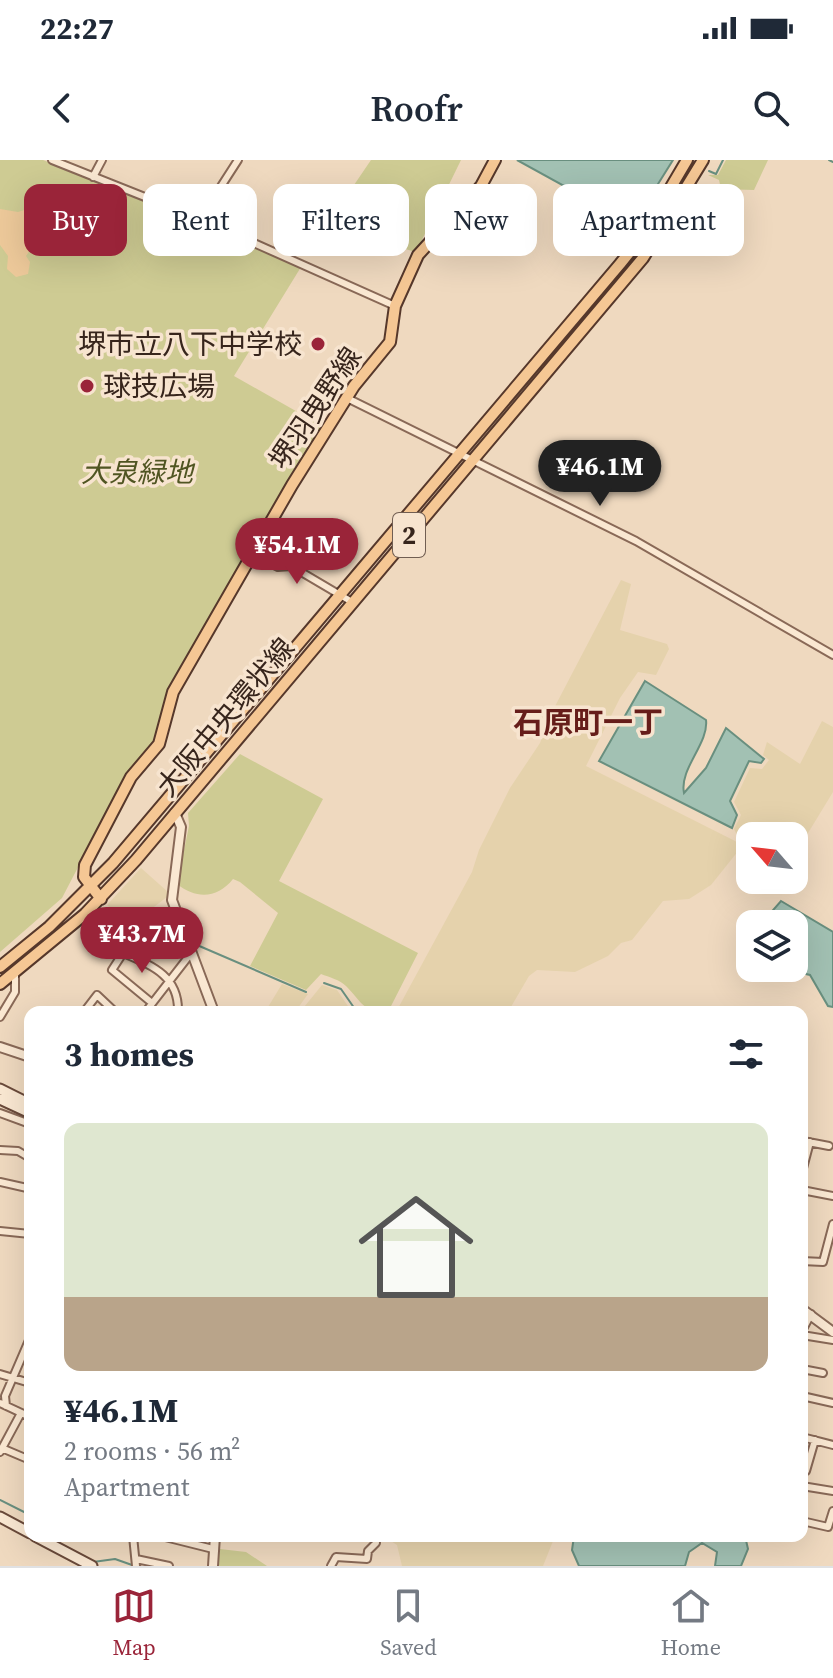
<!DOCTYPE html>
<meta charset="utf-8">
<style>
:root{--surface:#fff;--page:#f2f2f3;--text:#1f2937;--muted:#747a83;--line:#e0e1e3;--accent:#9a2439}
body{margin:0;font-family:"Source Serif 4","Noto Sans JP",serif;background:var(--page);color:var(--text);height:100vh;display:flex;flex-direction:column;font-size:30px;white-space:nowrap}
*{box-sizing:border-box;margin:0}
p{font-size:26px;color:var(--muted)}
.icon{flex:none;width:44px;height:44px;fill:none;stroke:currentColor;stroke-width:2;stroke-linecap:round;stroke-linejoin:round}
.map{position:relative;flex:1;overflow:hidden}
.drawer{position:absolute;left:24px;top:846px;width:784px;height:536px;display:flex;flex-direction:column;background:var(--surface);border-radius:16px;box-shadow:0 8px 32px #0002}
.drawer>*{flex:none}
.guide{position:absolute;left:24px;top:24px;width:786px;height:72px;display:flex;gap:16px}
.needle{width:52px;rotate:298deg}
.tools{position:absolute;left:736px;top:662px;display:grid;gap:16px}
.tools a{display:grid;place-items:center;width:72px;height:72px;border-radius:16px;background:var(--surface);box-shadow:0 8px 32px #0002;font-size:40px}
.price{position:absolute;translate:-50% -68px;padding:0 18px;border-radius:28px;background:var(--accent);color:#fff;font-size:26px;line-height:52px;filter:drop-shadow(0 2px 4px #0008)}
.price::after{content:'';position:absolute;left:50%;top:48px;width:24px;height:18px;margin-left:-12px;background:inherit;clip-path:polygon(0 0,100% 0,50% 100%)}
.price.active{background:#222;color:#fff}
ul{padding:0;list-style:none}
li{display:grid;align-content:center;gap:16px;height:424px;padding:0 40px}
li span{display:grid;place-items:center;height:248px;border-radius:16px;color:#555}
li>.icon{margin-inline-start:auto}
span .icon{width:144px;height:144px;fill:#fffc;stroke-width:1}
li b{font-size:34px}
h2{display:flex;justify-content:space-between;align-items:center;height:96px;padding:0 40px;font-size:34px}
.tag{padding:0 28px;border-radius:16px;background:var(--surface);box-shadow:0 8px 32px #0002;font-size:28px;line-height:72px}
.tag.active{background:var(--accent);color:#fff}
.status{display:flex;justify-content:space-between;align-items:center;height:56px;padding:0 40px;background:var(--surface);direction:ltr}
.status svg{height:22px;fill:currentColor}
header{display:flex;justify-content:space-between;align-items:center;height:104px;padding:0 40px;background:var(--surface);font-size:36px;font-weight:600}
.tab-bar{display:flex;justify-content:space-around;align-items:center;height:112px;border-top:2px solid var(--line);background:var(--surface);font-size:22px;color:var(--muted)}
.tab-bar a{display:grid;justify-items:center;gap:4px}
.tab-bar .active{color:var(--accent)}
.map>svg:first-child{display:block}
.farmland{fill:#e5d2ac}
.green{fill:#cecb93}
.sand{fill:#edc99a}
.water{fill:#a2c1b3;stroke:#698f7f;stroke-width:2}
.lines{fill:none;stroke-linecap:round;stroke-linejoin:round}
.stream{stroke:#698f7f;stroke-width:2}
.minor-casing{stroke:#896957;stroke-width:10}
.tertiary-casing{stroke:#896957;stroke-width:12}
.secondary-casing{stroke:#6a4a3a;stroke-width:13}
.primary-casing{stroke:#56382b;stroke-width:14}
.minor{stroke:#fae8d2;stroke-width:6}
.tertiary{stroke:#fae8d2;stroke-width:8}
.secondary{stroke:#fae8d2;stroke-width:9}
.primary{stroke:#f5c794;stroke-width:10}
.poi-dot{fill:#9a2439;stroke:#f7e4cf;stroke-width:3}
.labels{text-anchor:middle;stroke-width:7;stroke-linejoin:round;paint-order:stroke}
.shield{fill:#f7e4cf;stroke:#715e52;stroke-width:2}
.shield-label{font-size:26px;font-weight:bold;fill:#37251c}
.poi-label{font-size:28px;fill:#37251c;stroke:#f7e4cf;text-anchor:end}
.street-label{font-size:28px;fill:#37251c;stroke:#f7e4cf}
.park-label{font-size:28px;font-style:italic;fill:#505522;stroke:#f7e4cf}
.neighbourhood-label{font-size:30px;font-weight:bold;fill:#661d1a;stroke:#f7e4cf}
</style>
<div class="status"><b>22:27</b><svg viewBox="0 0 49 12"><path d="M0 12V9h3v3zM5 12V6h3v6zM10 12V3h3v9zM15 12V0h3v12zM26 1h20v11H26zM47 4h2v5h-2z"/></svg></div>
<header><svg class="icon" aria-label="back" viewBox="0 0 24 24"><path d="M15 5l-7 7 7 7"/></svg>Roofr<svg class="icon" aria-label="search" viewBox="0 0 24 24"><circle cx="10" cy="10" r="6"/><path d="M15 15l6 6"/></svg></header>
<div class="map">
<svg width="833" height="1406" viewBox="0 0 833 1406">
<rect width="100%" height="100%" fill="#efd9bf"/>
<path class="farmland" d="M 621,420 L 631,424 L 620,470 L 667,484 L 669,489 L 656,515 L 638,512 L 620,538 L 586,606 L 743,685 L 711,725 L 689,739 L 663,741 L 632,780 L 621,783 L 608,796 L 575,812 L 537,810 L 529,816 L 508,852 L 396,852 L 472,712 L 479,690 L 510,628 L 540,583 L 552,552 Z
M 822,561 L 833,567 L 833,632 L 794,696 L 794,676 L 750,676 L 750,683 L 738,677 L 734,669 L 741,655 L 734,642 L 750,608 L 762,609 L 769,600 L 763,595 L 767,582 L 800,604 Z
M 141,708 L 168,732 L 167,737 L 146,753 L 115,752 L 107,745 Z
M 282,824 L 308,834 L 295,852 L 265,852 Z
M 322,825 L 337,830 L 352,852 L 300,852 Z
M 383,1376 L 555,1376 L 543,1406 L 402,1406 L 397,1385 Z"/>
<path class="green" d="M 0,0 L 43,0 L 252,84 L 301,107 L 234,216 L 324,267 L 167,535 L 158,571 L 149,590 L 125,617 L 62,738 L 0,792 Z
M 371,0 L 461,0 L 416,92 C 386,84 358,72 337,50 Z
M 726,0 L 768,0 L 754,30 L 721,29 L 719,20 L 708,15 L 718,15 Z
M 240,594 L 323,639 L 279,721 L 418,793 L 388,852 C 362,852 362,842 346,826 C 340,820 329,817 321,814 L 306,830 L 250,806 L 278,753 L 240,722 L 233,719 C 218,738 197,740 177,724 L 189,666 L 188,653 Z
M 220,1389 L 246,1392 L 267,1406 L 218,1406 Z"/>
<path class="sand" d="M 37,46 L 42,72 L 26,96 L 30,102 L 28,114 L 16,117 L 7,109 L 8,96 L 0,85 L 0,49 L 18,52 Z"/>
<path class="water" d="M 517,0 L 673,0 L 633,64 Z
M 645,521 L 706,560 C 709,583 679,609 684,633 L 706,608 L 726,568 L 764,599 L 761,603 L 749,601 L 730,641 L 737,655 L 732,668 L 599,601 Z
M 781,741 L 833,772 L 833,847 L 828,846 L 810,815 L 779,808 L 794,808 L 794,764 L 761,764 Z
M 574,1376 L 745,1376 L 748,1389 L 741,1406 L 715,1406 L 717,1392 L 702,1383 L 689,1392 L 685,1406 L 579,1406 L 572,1390 Z"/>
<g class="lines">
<path class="stream" d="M 829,0 L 833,2
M 709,11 L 716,14 L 723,0
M 197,785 L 306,832
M 324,823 L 341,829 L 357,852
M 0,1340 L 30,1355
M 100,1376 L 113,1377
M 93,1402 L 115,1399 L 132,1405
M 209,1406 L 210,1392"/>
<defs>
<path id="minor" d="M 52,0 L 200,59 L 395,146
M 93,17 L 102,0
M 200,59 L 238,0
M 347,238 L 636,381 L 833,495
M 253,394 L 278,407 L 291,406 L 352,442
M 139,771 L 180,789 L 189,786
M 152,843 L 112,810 L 123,793 C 153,806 179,816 178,852
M 84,852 L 97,835 L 115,852
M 150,852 L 147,850 L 192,792
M 0,857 L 15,832 L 15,813
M 0,953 L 30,964
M 803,981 L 829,986
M 0,990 L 18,991 L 30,998
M 802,1012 L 810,982
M 0,1022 L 27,1028
M 802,1030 L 833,1036
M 0,1071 L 30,1074
M 802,1101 L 823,1102 L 833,1064
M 30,1158 L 30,1171
M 802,1171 L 811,1154
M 802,1175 L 833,1180
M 802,1209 L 823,1213
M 0,1214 L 30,1223
M 802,1236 L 833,1243
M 0,1243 L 30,1257
M 6,1246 L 5,1236 L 30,1178
M 802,1277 L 833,1285
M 4,1289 L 30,1300
M 0,1292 L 21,1253
M 806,1311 L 815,1280
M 802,1326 L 833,1331
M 802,1361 L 828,1367 L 833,1351
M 133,1376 L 136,1406
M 161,1376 L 213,1389
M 136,1399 L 169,1406
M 331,1406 L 336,1397 L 367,1399 L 368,1391 L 376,1383 L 375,1376"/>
<path id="tertiary" d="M 175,653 L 181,667 L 172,740 L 214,852
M 0,887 L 30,897
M 802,1149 L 833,1172
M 213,1406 L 215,1376"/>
<path id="secondary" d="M 0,929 L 30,944
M 0,939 L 30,953
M 0,1357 L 30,1373
M 35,1376 L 92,1406"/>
<path id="primary" d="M 101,739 L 84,717 L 85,705 L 131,617 L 159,584 L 173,532 L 292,325 L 354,226 L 390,182 L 395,146 L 418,95 L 481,26 L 495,0
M 0,807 L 49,767 L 113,703 L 620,104 L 641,78 L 687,0
M 0,824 L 85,754 L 136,700 L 643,98 L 703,0"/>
</defs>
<use href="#minor" class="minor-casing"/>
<use href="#tertiary" class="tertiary-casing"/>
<use href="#secondary" class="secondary-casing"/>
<use href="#primary" class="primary-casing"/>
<use href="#minor" class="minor"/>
<use href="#tertiary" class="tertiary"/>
<use href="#secondary" class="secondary"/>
<use href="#primary" class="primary"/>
</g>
<g class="poi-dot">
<circle cx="318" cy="184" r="8"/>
<circle cx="87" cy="226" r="8"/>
</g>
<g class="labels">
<rect class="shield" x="393" y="353" width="32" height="44" rx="6"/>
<g class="shield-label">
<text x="409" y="384">2</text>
</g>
<g class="poi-label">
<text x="302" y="194">堺市立八下中学校</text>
<text x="103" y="236" text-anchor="start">球技広場</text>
</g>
<g class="street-label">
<text transform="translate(315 248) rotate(-56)" y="10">堺羽曳野線</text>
<text transform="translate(225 557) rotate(-50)" y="10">大阪中央環状線</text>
</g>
<g class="park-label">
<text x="137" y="322">大泉緑地</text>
</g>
<g class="neighbourhood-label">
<text x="588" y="573">石原町一丁</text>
</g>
</g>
</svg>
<div class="tools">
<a><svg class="needle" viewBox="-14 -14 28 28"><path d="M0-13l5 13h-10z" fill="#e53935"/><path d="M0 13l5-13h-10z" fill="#747a83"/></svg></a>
<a><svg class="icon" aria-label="layers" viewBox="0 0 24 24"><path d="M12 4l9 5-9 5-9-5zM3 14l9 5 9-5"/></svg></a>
</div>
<b class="price active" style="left:600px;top:348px">¥46.1M</b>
<b class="price" style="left:297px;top:426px">¥54.1M</b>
<b class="price" style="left:142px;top:815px">¥43.7M</b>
<div class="guide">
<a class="tag active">Buy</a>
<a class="tag">Rent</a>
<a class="tag">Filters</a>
<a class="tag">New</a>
<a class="tag">Apartment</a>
</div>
<section class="drawer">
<h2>3 homes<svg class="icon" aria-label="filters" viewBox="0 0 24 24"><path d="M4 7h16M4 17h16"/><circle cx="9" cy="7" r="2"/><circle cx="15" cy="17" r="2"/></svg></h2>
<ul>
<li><span style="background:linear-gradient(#dfe7d0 70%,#b9a48a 0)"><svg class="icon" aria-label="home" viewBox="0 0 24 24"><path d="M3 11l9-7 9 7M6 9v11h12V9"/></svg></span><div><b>¥46.1M</b><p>2 rooms · 56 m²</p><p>Apartment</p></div></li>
</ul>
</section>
</div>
<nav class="tab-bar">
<a class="active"><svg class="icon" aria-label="map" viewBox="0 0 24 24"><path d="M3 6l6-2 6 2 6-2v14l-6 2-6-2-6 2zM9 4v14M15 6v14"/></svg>Map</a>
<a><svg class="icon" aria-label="saved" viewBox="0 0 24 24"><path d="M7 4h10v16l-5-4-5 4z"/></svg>Saved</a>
<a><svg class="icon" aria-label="home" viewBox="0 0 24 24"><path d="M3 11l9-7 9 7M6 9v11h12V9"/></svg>Home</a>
</nav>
